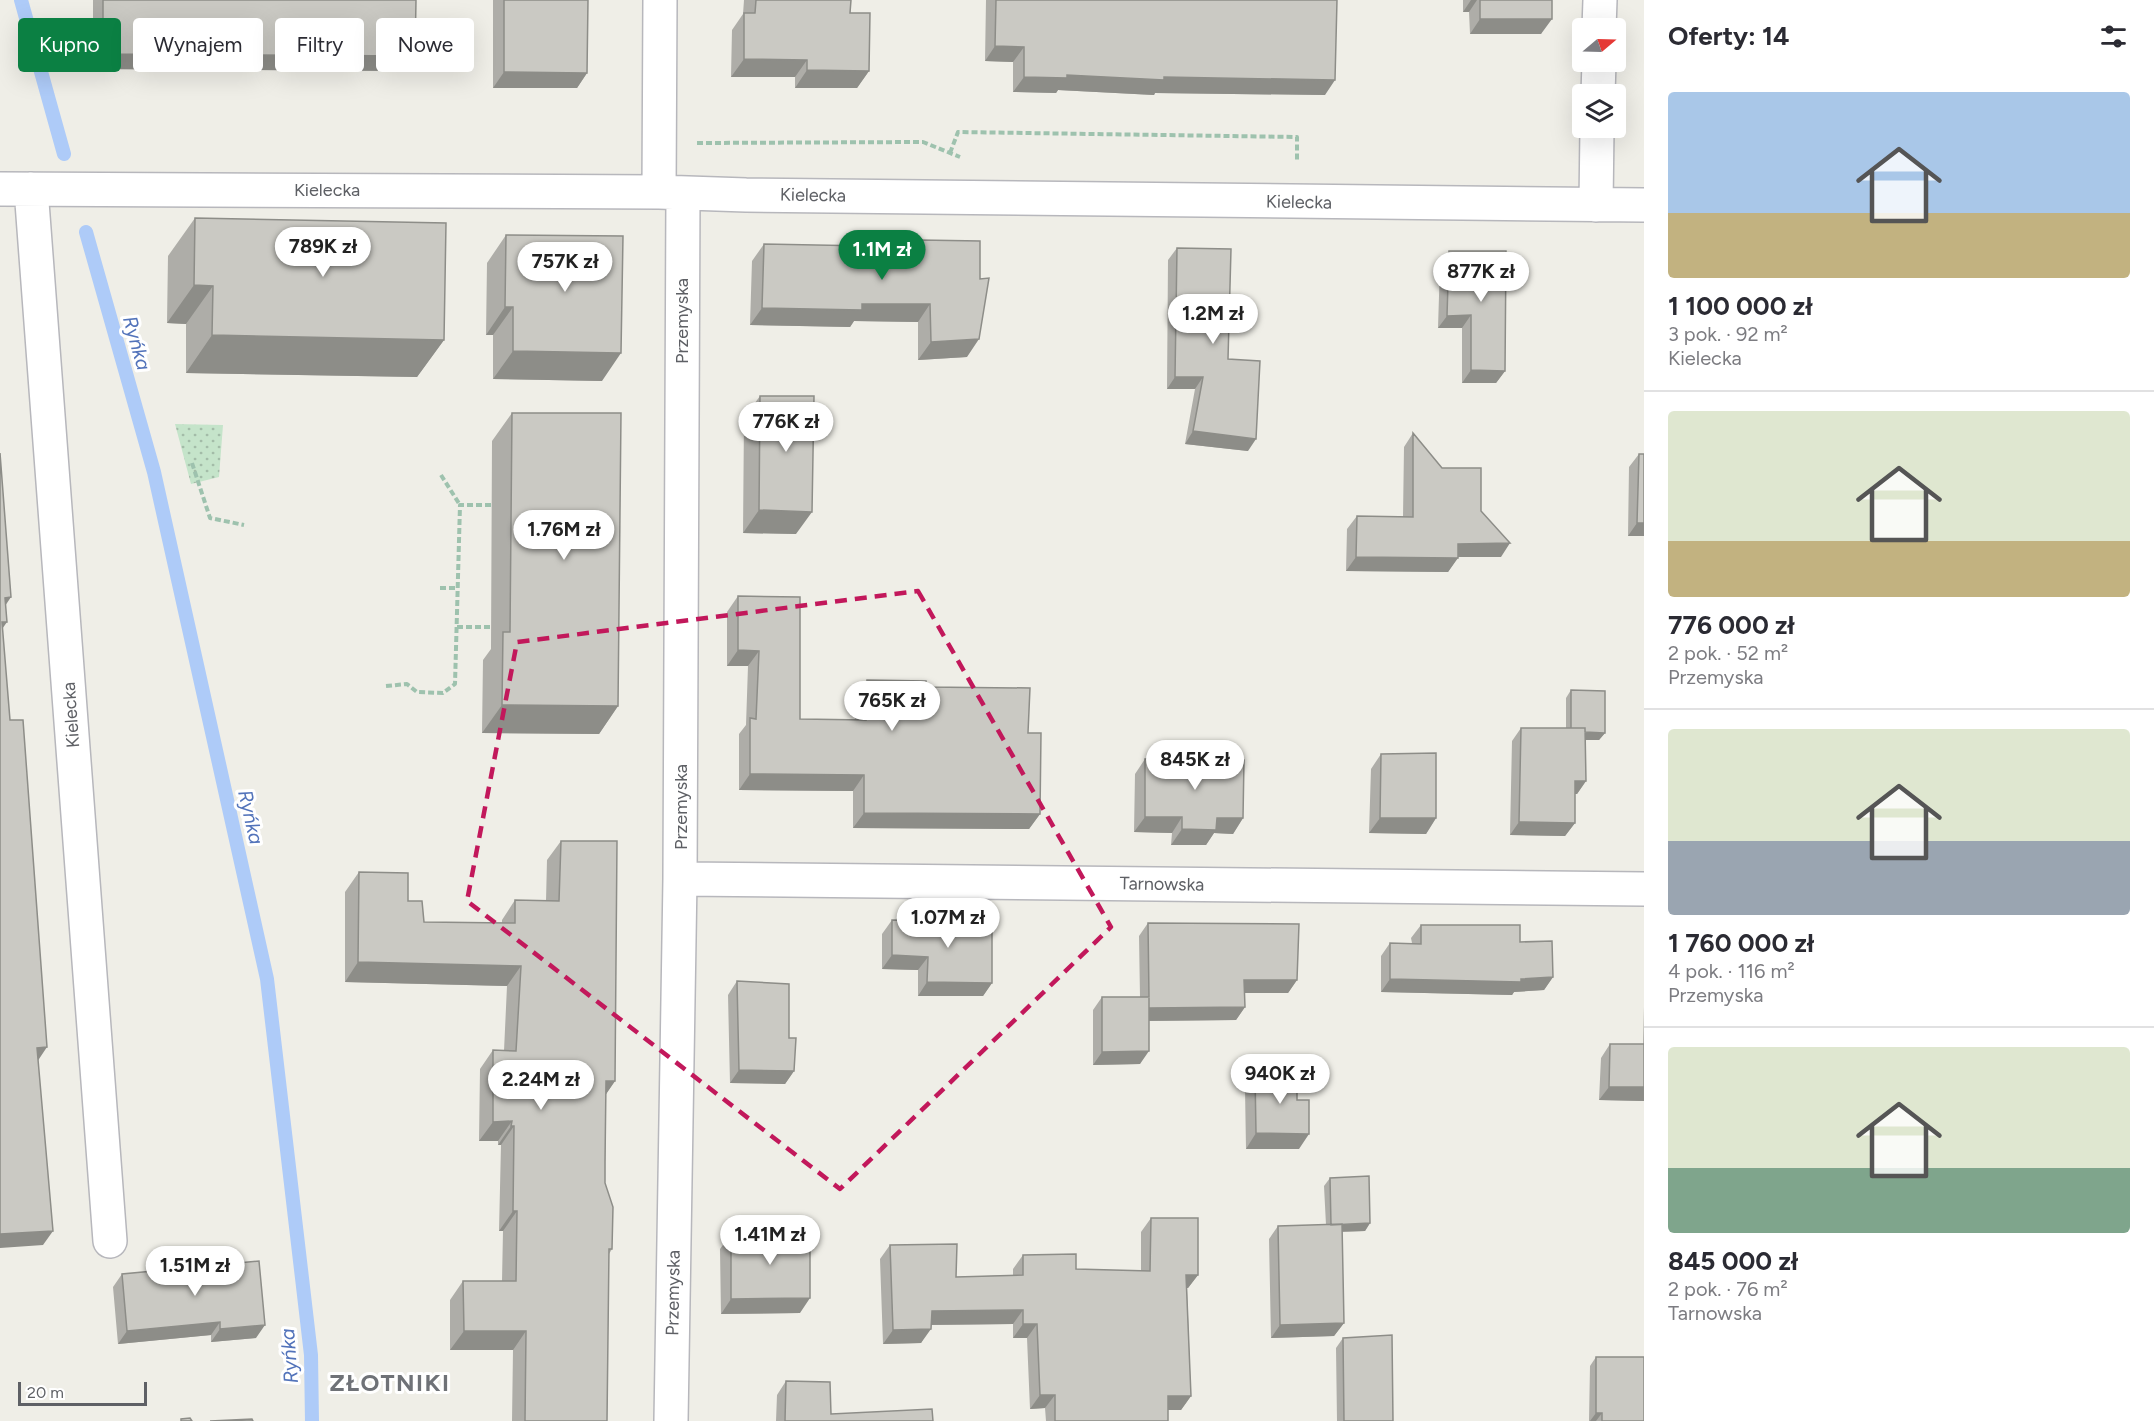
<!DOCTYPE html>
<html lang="pl">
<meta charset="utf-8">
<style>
:root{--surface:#fff;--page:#f2f2f3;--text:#2b2b33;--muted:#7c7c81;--line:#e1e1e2;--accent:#0b8043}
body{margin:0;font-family:Figtree,sans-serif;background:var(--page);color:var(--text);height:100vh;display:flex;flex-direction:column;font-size:22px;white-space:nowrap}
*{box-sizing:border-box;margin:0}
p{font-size:20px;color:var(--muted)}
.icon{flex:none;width:33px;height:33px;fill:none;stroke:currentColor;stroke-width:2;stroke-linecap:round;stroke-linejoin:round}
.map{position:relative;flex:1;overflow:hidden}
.details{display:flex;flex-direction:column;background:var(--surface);width:510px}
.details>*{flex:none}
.guide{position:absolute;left:18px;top:18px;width:570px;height:54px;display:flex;gap:12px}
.needle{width:39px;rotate:71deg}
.tools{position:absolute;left:1572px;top:18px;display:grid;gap:12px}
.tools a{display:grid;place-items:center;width:54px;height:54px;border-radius:6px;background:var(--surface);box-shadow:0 6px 24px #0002;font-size:30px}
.scale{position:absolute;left:18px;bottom:15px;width:129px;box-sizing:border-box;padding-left:6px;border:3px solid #5e6065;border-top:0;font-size:16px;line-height:21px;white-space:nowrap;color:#5e6065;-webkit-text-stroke:4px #fff;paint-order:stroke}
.price{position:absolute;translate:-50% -51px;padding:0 14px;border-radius:21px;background:#fff;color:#222;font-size:20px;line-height:39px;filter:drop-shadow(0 2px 3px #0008)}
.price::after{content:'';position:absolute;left:50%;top:36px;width:18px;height:14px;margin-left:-9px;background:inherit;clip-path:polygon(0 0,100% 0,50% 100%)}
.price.active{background:var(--accent);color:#fff}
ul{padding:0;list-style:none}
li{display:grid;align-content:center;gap:12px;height:318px;padding:0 24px}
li+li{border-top:2px solid var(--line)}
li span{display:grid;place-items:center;height:186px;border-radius:6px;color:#555}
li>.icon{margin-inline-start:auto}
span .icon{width:108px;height:108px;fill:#fffc;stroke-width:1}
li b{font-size:26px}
h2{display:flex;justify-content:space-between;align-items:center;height:72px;padding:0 24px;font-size:26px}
.chip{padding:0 21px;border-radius:6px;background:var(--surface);box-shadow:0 6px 24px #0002;font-size:21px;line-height:54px}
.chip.active{background:var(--accent);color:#fff}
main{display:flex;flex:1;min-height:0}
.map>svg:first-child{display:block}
.grass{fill:url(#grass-dots)}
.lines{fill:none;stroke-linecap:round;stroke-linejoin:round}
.stream{stroke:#aecbf8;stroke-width:14}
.street-casing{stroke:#b7b7bc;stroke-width:36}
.path{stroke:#9ec2ae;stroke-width:4;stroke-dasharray:6 3;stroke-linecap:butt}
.street{stroke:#fff;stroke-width:33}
.wall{fill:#aeada8}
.shaded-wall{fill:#8d8d88}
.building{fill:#cac9c3;stroke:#8d8d88;stroke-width:1.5}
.marked{fill:none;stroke:#c2185b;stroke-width:4.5;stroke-dasharray:12 8;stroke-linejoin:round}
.labels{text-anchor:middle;stroke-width:6;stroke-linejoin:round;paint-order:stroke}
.street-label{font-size:18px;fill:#5e6065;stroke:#fff}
.water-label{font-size:20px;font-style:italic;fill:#5273ba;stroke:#fff}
.district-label{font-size:24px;font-weight:bold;letter-spacing:1.5px;fill:#6f7277;stroke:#fff}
</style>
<main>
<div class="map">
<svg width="1644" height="1421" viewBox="0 0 1644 1421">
<defs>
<pattern id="grass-dots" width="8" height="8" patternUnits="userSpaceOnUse" patternTransform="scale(1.5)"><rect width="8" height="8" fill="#c5e4ca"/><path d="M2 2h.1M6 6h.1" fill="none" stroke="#a3bca8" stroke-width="1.8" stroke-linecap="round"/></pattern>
</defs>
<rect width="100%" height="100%" fill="#efeee7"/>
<path class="grass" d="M 175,424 L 223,425 L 219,477 L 191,484 Z"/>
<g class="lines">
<path class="stream" d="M 21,0 L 64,154
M 86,232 L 154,472 L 267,979 L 311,1355 L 312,1421"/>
<defs>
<path id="street" d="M 1599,28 L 1600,0
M 1598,94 L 1599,62
M 0,189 L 659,192 L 746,195 L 1644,205
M 31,189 L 110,1241
M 659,192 L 660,0
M 1596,205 L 1597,128
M 680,879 L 1644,889
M 671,1421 L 680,879 L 683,194"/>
</defs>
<use href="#street" class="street-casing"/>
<path class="path" d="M 697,143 L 923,142 L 960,157
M 950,153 L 958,132 L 1297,137 L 1297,162
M 192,463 L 210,518 L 244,525
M 441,475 L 460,505
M 440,588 L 458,588
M 457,627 L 491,627
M 386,686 L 407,684 L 417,692 L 443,693 L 455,684 L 460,505 L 492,505"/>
<use href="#street" class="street"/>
</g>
<path class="wall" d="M 93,0 L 416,0 L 404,71 L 93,69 Z
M 493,0 L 588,0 L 587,73 L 577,88 L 493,88 Z
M 744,0 L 851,0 L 850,13 L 869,71 L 857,88 L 795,88 L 795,77 L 731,77 L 732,30 L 743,14 Z
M 986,0 L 1337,0 L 1325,95 L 1155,93 L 1154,95 L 1058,90 L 1056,93 L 1013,92 L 1013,62 L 985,61 Z
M 1463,0 L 1552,0 L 1541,34 L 1470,34 L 1469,12 L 1463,12 Z
M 195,218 L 444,340 L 417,377 L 186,373 L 186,324 L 167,323 L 168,256 Z
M 506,235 L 602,381 L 493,379 L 493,335 L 486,335 L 487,263 Z
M 920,240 L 967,357 L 918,360 L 918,322 L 854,321 L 850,327 L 750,325 L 752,261 L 764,244 L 915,247 Z
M 1177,248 L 1228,359 L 1248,451 L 1185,444 L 1195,389 L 1167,389 L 1168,260 Z
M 1449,251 L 1505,371 L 1496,383 L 1462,383 L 1462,328 L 1438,328 L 1440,264 Z
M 760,396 L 796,534 L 743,533 L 744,418 Z
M 512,413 L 618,706 L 599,734 L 482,733 L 483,660 L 491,649 L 492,441 Z
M 1413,433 L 1442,468 L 1481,511 L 1501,557 L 1458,557 L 1448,572 L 1346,571 L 1347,529 L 1357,516 L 1403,517 L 1404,447 Z
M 1639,454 L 1644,536 L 1628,536 L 1629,467 Z
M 738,596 L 800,719 L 855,720 L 856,696 L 867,680 L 926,687 L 1028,733 L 1040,814 L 1029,829 L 853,828 L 853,791 L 739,790 L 739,734 L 746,725 L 748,666 L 727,666 L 727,612 Z
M 1571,690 L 1605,733 L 1599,740 L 1585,740 L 1586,781 L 1577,794 L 1575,794 L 1575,823 L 1565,836 L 1510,835 L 1512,741 L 1521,728 L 1566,728 L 1566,698 Z
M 1381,754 L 1436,818 L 1426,834 L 1369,833 L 1371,769 Z
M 1145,759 L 1243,818 L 1233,834 L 1214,833 L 1206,845 L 1171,845 L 1172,833 L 1134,832 L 1135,774 Z
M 561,841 L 615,1081 L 606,1094 L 605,1183 L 612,1249 L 609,1254 L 607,1421 L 512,1421 L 513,1350 L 450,1350 L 450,1300 L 463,1281 L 502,1281 L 503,1231 L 499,1231 L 501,1145 L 498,1145 L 498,1141 L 479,1141 L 480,1069 L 493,1050 L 504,1051 L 507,986 L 345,982 L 345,892 L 359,872 L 408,901 L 424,922 L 502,923 L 502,920 L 515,900 L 546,901 L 547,860 Z
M 892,920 L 992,983 L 983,996 L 918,996 L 918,970 L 882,969 L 882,934 Z
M 1148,923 L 1297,980 L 1288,993 L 1244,993 L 1245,1007 L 1236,1020 L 1149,1021 L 1140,1064 L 1093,1065 L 1093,1010 L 1102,997 L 1140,997 L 1139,936 Z
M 1421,925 L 1520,942 L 1553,977 L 1544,990 L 1514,992 L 1512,995 L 1381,992 L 1381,956 L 1390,943 L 1412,943 L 1411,938 Z
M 737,981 L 789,1038 L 794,1071 L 785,1084 L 730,1083 L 728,995 Z
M 1644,1007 L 1644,1101 L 1599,1100 L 1601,1058 L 1610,1044 L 1643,1044 Z
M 1255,1074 L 1297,1100 L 1299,1149 L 1246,1149 L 1245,1089 Z
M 1330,1178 L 1370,1223 L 1365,1231 L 1342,1232 L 1344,1323 L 1334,1336 L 1271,1338 L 1269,1239 L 1278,1226 L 1326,1225 L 1324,1186 Z
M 1151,1218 L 1198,1275 L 1188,1288 L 1187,1288 L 1191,1396 L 1181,1410 L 1168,1410 L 1168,1421 L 1046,1421 L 1045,1408 L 1030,1409 L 1027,1338 L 1013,1338 L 1013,1324 L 931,1325 L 921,1343 L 883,1344 L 880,1259 L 890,1245 L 956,1277 L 1013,1275 L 1013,1269 L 1023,1255 L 1076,1269 L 1141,1271 L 1141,1232 Z
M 731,1234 L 800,1313 L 721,1314 L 720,1249 Z
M 122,1274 L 256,1338 L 211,1342 L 211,1335 L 118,1344 L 113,1287 Z
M 1343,1338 L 1393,1421 L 1337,1421 L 1336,1348 Z
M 1596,1357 L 1644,1421 L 1589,1421 L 1590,1366 Z
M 786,1381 L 831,1414 L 933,1421 L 776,1421 L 777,1395 Z"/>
<path class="shaded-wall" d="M 1471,0 L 1477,0 L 1469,12 L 1463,12 Z
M 1480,19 L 1552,19 L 1541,34 L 1470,34 Z
M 995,46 L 1024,47 L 1013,62 L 985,61 Z
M 103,54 L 415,56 L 404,71 L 93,69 Z
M 744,59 L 807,60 L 795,77 L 731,77 Z
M 807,70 L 869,71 L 857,88 L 795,88 Z
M 504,72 L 587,73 L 577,88 L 493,88 Z
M 1067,75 L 1164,77 L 1335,80 L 1325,95 L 1155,93 L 1154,95 L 1058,90 L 1056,93 L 1013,92 L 1024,77 Z
M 194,285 L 213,286 L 186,324 L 167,323 Z
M 862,304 L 930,304 L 918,322 L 854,321 L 850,327 L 750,325 L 762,308 Z
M 505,307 L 513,307 L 493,335 L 486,335 Z
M 1471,315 L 1462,328 L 1438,328 L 1447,316 Z
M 212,335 L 444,340 L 417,377 L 186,373 Z
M 979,339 L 967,357 L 918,360 L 931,342 Z
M 513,351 L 621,353 L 602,381 L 493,379 Z
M 1471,370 L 1505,371 L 1496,383 L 1462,383 Z
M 1175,377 L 1203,377 L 1195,389 L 1167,389 Z
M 1193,431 L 1256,439 L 1248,451 L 1185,444 Z
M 759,510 L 812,512 L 796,534 L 743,533 Z
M 1637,523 L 1644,523 L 1644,536 L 1628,536 Z
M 1510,543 L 1501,557 L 1448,557 L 1458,544 Z
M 1356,557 L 1458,558 L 1448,572 L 1346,571 Z
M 11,597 L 1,612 L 5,598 Z
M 2,622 L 7,622 L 0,632 Z
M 738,650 L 759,651 L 748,666 L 727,666 Z
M 502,705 L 618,706 L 599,734 L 482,733 Z
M 1571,732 L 1605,733 L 1599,740 L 1566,740 Z
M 750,774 L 864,775 L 853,791 L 739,790 Z
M 1575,781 L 1586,781 L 1577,794 L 1566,794 Z
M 864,813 L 1040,814 L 1029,829 L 853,828 Z
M 1145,817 L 1182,817 L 1172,833 L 1134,832 Z
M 1217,818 L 1243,818 L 1233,834 L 1214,833 L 1206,845 L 1171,845 L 1182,829 Z
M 1380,818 L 1436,818 L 1426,834 L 1369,833 Z
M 1519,822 L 1575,823 L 1565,836 L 1510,835 Z
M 892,955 L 928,957 L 918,970 L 882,969 Z
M 358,962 L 521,966 L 507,986 L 345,982 Z
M 1553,977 L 1544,990 L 1514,992 L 1512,995 L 1381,992 L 1390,979 L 1521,979 Z
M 1244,980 L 1297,980 L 1288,993 L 1235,993 Z
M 927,982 L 992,983 L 983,996 L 918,996 Z
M 1245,1007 L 1236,1020 L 1140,1021 L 1149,1008 Z
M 47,1047 L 37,1062 L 37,1048 Z
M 1149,1051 L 1140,1064 L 1093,1065 L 1102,1052 Z
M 739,1070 L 794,1071 L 785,1084 L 730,1083 Z
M 606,1081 L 615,1081 L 602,1100 Z
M 1609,1087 L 1644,1087 L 1644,1101 L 1599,1100 Z
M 512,1121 L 498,1141 L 479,1141 L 493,1122 Z
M 511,1126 L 514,1126 L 501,1145 L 498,1145 Z
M 1256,1133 L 1309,1134 L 1299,1149 L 1246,1149 Z
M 513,1211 L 517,1211 L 503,1231 L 499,1231 Z
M 1370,1223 L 1365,1231 L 1326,1232 L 1331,1225 Z
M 53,1231 L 43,1245 L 0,1248 L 0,1234 Z
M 1186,1275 L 1198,1275 L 1188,1288 L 1177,1288 Z
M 810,1298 L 800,1313 L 721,1314 L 731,1299 Z
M 1023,1310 L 1013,1324 L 922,1325 L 932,1311 Z
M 220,1322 L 211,1335 L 118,1344 L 127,1331 Z
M 1344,1323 L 1334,1336 L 1271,1338 L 1280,1325 Z
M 1023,1324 L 1037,1324 L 1027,1338 L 1013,1338 Z
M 265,1325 L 256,1338 L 211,1342 L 220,1329 Z
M 931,1329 L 921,1343 L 883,1344 L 893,1330 Z
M 464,1331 L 526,1331 L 513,1350 L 450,1350 Z
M 1040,1395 L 1055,1395 L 1045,1408 L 1030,1409 Z
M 1168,1396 L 1191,1396 L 1181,1410 L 1158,1410 Z
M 1596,1413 L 1602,1413 L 1596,1421 L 1590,1421 Z"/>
<path class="building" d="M 103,0 L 416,0 L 415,56 L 103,54 Z
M 504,0 L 588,0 L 587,73 L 504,72 Z
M 756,0 L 851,0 L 850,13 L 870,13 L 869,71 L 807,70 L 807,60 L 744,59 L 744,13 L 755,13 Z
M 996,0 L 1337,0 L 1335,80 L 1164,77 L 1164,80 L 1067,75 L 1067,78 L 1024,77 L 1024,47 L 995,46 Z
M 1480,0 L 1552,0 L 1552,19 L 1480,19 Z
M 195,218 L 446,223 L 444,340 L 212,335 L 213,286 L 194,285 Z
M 506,235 L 623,236 L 621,353 L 513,351 L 513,307 L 505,307 Z
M 920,240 L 980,241 L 980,279 L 989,278 L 979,339 L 931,342 L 930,304 L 862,304 L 862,310 L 762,308 L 764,244 L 920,247 Z
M 1177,248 L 1231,249 L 1228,359 L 1260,361 L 1256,439 L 1193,431 L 1203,377 L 1175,377 Z
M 1449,251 L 1506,251 L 1505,371 L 1471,370 L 1471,315 L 1447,316 Z
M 760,396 L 814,396 L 812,512 L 759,510 Z
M 512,413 L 621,413 L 618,706 L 502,705 L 503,632 L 510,632 Z
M 1413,433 L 1442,468 L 1481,468 L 1481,511 L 1510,543 L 1458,544 L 1458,558 L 1356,557 L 1357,516 L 1413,517 Z
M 0,453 L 11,597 L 5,598 L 7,622 L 2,622 L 10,720 L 23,720 L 47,1047 L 37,1048 L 53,1231 L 0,1234 Z
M 1639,454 L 1644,454 L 1644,523 L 1637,523 Z
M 738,596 L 800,597 L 800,719 L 866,720 L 867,680 L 926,681 L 926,687 L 1030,688 L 1028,733 L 1041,733 L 1040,814 L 864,813 L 864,775 L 750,774 L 750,718 L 756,719 L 759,651 L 738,650 Z
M 1571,690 L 1605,691 L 1605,733 L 1585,732 L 1585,728 L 1571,728 Z
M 1521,728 L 1585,728 L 1586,781 L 1575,781 L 1575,823 L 1519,822 Z
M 1436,753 L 1436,818 L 1380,818 L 1381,754 Z
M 1145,759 L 1244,760 L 1243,818 L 1217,818 L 1216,830 L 1182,829 L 1182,817 L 1145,817 Z
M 561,841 L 617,841 L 615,1081 L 606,1081 L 605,1162 L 605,1183 L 613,1207 L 612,1249 L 609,1249 L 607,1421 L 525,1421 L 526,1331 L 464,1331 L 463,1281 L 516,1281 L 517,1211 L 513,1211 L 514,1126 L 511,1126 L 512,1121 L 493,1122 L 493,1050 L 516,1051 L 521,966 L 358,962 L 359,872 L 408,873 L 408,901 L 422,901 L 424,922 L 515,923 L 515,900 L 559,901 Z
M 892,920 L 992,922 L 992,983 L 927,982 L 928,957 L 892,955 Z
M 1148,923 L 1299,924 L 1297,980 L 1244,980 L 1245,1007 L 1149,1008 L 1149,998 L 1149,1051 L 1102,1052 L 1102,997 L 1149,997 Z
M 1421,925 L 1520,925 L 1520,942 L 1552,941 L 1553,977 L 1521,979 L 1521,982 L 1390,979 L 1390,943 L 1421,944 Z
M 737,981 L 789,984 L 789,1038 L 796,1038 L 794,1071 L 739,1070 Z
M 1610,1044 L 1644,1044 L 1644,1087 L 1609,1087 Z
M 1255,1074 L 1297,1074 L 1297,1100 L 1309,1100 L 1309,1134 L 1256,1133 Z
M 1369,1176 L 1370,1223 L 1331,1225 L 1330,1178 Z
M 1151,1218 L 1198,1218 L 1198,1275 L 1186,1275 L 1191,1396 L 1168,1396 L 1168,1421 L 1055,1421 L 1055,1395 L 1040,1395 L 1037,1324 L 1023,1324 L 1023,1310 L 932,1311 L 931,1329 L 893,1330 L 890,1245 L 957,1244 L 956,1277 L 1023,1275 L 1023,1255 L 1076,1254 L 1076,1269 L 1150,1271 Z
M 1342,1224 L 1344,1323 L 1280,1325 L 1278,1226 Z
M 731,1234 L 810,1235 L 810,1298 L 731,1299 Z
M 259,1261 L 265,1325 L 220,1329 L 220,1322 L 127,1331 L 122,1274 Z
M 1392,1335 L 1393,1421 L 1344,1421 L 1343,1338 Z
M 1596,1357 L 1644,1357 L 1644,1421 L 1602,1421 L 1602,1413 L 1596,1413 Z
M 786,1381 L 830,1382 L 831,1414 L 932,1409 L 933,1421 L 785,1421 Z
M 190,1418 L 192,1421 L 181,1421 L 181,1419 Z
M 252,1419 L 253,1421 L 210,1421 Z"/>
<path class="marked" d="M 918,591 L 1111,927 L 840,1189 L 467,901 L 517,642 Z"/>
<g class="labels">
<g class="street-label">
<text x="327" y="196">Kielecka</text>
<text transform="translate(813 195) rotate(1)" y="6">Kielecka</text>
<text transform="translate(1299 202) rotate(1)" y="6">Kielecka</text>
<text transform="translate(682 321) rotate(-90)" y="6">Przemyska</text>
<text transform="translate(71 715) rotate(-94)" y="6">Kielecka</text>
<text transform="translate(681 807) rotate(-90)" y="6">Przemyska</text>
<text transform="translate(1162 884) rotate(1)" y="6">Tarnowska</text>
<text transform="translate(673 1293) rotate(-89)" y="6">Przemyska</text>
</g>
<g class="water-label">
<text transform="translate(137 343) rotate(74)" y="7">Ryńka</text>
<text transform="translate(251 817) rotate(77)" y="7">Ryńka</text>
<text transform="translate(289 1356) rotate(-94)" y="7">Ryńka</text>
</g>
<g class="district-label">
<text x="390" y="1391">ZŁOTNIKI</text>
</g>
</g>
</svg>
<div class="tools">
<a><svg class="needle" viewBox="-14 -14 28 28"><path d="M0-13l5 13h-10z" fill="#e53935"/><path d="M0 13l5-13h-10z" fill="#7c7c81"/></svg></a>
<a><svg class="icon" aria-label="layers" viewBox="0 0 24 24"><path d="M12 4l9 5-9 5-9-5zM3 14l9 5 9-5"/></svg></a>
</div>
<div class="scale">20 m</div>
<b class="price" style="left:323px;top:278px">789K zł</b>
<b class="price active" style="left:882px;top:281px">1.1M zł</b>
<b class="price" style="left:565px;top:293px">757K zł</b>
<b class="price" style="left:1481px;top:303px">877K zł</b>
<b class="price" style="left:1213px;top:345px">1.2M zł</b>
<b class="price" style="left:786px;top:453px">776K zł</b>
<b class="price" style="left:564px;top:561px">1.76M zł</b>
<b class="price" style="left:892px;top:732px">765K zł</b>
<b class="price" style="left:1195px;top:791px">845K zł</b>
<b class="price" style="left:948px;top:949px">1.07M zł</b>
<b class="price" style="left:1280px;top:1105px">940K zł</b>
<b class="price" style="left:541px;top:1111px">2.24M zł</b>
<b class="price" style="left:770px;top:1266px">1.41M zł</b>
<b class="price" style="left:195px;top:1297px">1.51M zł</b>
<div class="guide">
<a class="chip active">Kupno</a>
<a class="chip">Wynajem</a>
<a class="chip">Filtry</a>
<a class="chip">Nowe</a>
</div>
</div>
<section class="details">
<h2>Oferty: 14<svg class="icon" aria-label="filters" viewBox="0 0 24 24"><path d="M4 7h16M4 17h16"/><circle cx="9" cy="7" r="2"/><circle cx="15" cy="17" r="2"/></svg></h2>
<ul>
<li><span style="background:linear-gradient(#a9c7e8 65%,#c2b280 0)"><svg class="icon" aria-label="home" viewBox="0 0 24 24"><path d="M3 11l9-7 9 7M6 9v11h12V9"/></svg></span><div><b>1 100 000 zł</b><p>3 pok. · 92 m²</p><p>Kielecka</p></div></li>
<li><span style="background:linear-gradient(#dfe7d0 70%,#c2b280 0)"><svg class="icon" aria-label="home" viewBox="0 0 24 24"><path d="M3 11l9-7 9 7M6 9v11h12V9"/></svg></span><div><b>776 000 zł</b><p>2 pok. · 52 m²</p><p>Przemyska</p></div></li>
<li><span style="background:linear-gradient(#dfe7d0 60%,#9aa5b1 0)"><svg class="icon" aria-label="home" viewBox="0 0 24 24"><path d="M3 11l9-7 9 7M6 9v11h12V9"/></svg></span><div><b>1 760 000 zł</b><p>4 pok. · 116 m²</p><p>Przemyska</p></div></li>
<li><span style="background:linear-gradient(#dfe7d0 65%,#7fa58c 0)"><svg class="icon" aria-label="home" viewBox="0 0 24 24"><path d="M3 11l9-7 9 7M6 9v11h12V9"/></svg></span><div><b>845 000 zł</b><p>2 pok. · 76 m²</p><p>Tarnowska</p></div></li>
</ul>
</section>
</main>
